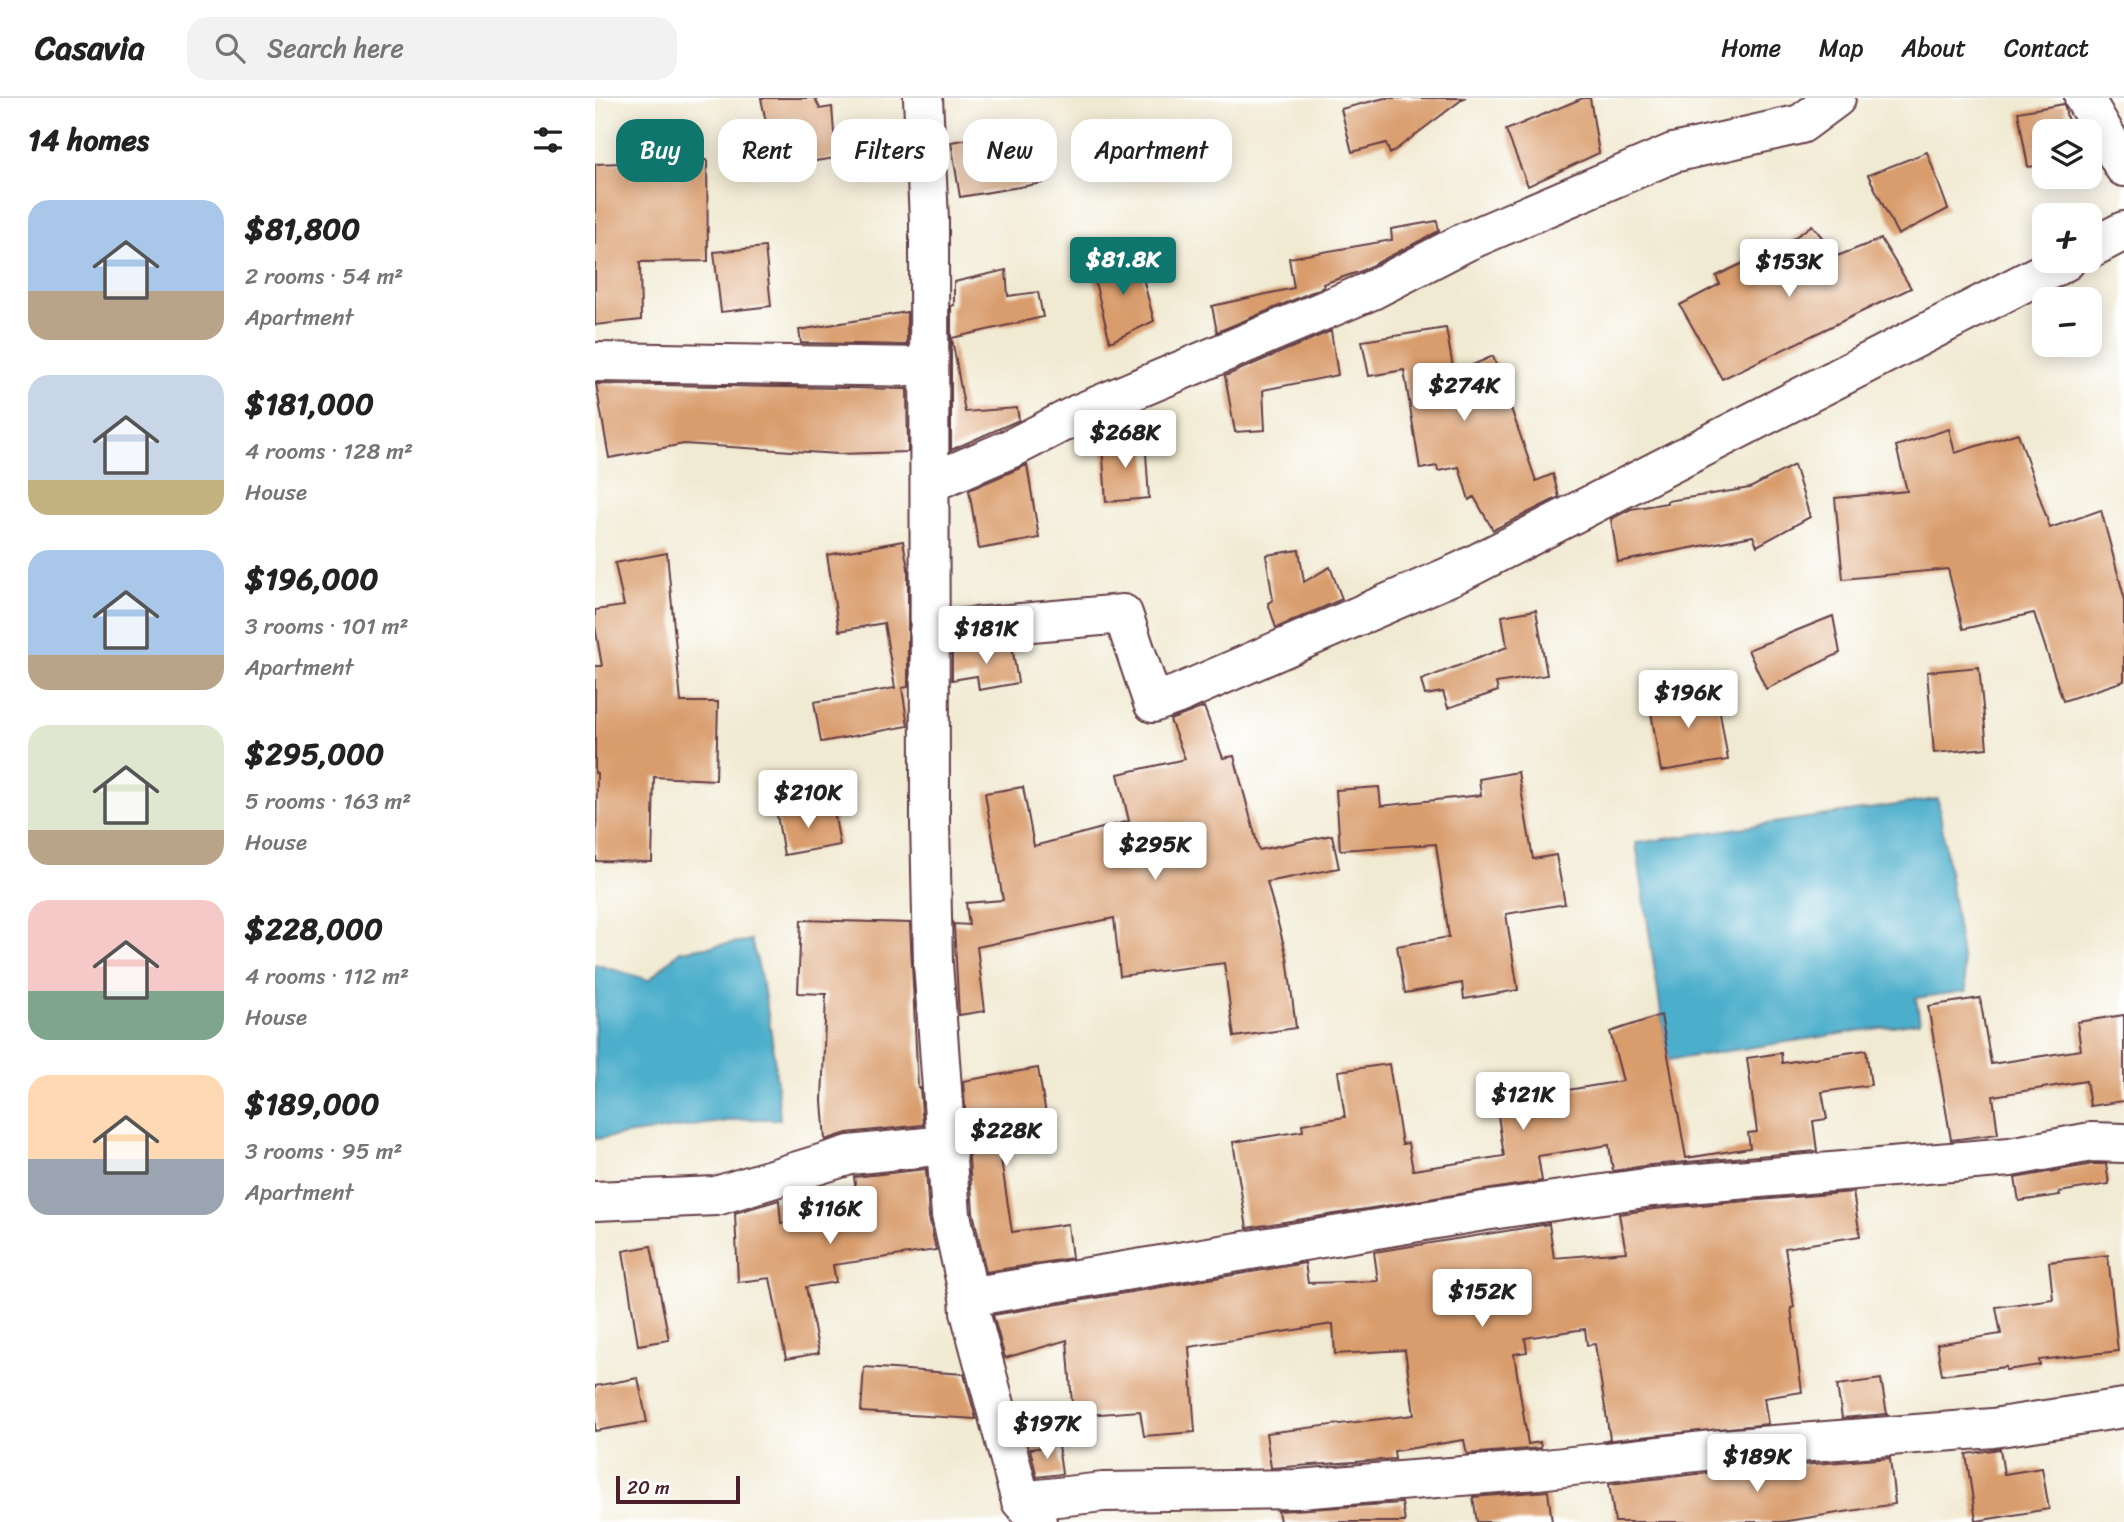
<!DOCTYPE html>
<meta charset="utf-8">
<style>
:root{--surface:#fff;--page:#f2f2f2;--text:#222;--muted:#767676;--line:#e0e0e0;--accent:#0f766e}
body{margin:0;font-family:Sriracha,sans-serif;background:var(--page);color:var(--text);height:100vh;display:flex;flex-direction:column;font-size:26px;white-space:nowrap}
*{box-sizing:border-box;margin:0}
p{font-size:23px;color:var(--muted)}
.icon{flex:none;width:38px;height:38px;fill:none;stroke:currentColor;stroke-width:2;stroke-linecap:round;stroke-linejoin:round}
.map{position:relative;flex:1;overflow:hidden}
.sheet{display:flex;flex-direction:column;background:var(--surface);width:595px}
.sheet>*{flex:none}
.top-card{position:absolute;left:21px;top:21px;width:665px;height:63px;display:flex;gap:14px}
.buttons{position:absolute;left:1437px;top:21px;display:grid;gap:14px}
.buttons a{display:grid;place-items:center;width:70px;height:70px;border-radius:14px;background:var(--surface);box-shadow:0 4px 18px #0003;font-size:35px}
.scale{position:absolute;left:21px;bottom:18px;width:124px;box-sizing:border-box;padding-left:7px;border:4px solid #4a1f2b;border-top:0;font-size:19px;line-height:24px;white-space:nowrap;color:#4a1f2b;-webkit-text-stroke:5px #fff;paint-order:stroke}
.price{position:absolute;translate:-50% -60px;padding:0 16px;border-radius:7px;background:#fff;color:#222;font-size:23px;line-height:46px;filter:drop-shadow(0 2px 4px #0008)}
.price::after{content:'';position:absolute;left:50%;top:42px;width:21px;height:16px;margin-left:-10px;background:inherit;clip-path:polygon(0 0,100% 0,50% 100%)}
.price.selected{background:var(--accent);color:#fff}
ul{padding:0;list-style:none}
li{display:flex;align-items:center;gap:21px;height:175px;padding:0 28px}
li span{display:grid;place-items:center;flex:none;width:196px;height:140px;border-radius:21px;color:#555}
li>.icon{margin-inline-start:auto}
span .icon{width:84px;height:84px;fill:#fffc;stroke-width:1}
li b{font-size:30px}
h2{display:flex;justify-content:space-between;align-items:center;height:84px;padding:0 28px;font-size:30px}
.pill{padding:0 24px;border-radius:21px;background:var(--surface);box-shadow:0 4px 18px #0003;font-size:24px;line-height:63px}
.pill.selected{background:var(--accent);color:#fff}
header{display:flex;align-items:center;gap:42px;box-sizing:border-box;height:98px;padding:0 35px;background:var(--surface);border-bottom:2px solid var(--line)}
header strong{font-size:33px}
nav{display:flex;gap:38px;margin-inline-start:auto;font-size:24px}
.search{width:490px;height:63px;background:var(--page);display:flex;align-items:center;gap:18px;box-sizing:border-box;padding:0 24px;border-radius:21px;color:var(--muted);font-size:26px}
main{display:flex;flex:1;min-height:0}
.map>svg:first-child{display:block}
.water{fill:#4caecb;stroke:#4b667b;stroke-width:2}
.building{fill:#d99c6c}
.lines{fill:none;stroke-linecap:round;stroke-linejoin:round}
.street-casing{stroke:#633d44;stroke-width:42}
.street{stroke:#fff;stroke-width:38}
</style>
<header>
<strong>Casavia</strong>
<div class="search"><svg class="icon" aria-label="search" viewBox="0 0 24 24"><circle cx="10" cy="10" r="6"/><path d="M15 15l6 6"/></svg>Search here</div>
<nav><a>Home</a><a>Map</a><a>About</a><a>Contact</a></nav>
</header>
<main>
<section class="sheet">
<h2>14 homes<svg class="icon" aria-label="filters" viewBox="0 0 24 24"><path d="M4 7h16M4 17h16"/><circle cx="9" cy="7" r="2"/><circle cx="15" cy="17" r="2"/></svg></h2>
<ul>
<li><span style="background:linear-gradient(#a9c7e8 65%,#b9a48a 0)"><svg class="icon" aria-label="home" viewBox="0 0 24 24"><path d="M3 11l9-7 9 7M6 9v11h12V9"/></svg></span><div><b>$81,800</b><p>2 rooms · 54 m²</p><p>Apartment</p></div></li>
<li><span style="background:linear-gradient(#c9d6e8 75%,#c2b280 0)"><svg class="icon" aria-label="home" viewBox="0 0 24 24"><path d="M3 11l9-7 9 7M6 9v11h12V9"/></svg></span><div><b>$181,000</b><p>4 rooms · 128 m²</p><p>House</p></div></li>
<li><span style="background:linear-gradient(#a9c7e8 75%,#b9a48a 0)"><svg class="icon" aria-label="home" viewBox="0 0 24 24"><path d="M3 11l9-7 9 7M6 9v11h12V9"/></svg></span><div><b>$196,000</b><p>3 rooms · 101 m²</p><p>Apartment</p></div></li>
<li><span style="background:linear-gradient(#dfe7d0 75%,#b9a48a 0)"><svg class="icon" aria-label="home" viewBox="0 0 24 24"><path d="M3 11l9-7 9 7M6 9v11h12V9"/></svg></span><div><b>$295,000</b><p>5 rooms · 163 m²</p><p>House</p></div></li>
<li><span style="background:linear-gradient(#f6c9c9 65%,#7fa58c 0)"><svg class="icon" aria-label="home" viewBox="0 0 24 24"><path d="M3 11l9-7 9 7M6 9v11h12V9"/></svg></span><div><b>$228,000</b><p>4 rooms · 112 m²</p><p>House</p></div></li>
<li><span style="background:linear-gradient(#ffd9b3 60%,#9aa5b1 0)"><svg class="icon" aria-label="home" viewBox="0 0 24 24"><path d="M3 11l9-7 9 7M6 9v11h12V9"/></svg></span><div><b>$189,000</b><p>3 rooms · 95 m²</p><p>Apartment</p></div></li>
</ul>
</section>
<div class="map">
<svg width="1529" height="1424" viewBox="0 0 1529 1424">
<rect width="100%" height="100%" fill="#fff"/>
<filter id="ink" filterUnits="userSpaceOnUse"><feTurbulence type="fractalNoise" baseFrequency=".0143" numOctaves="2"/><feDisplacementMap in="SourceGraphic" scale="14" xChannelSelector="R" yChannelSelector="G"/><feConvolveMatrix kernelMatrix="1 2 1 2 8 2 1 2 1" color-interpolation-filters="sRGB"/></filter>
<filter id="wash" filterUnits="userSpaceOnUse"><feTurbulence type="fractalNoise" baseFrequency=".00686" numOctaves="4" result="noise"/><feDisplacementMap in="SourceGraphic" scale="28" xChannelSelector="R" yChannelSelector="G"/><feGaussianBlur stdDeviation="1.57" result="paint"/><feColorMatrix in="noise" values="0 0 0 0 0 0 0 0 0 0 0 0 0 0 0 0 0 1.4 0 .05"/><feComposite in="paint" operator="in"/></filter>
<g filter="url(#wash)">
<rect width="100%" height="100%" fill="#f1ead3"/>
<path class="water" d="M 1343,701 L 1372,893 L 1321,900 L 1325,924 L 1073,962 L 1041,745 Z
M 156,842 C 174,901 180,960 185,1021 L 148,1021 L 0,1041 L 0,866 L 54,882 L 85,853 Z"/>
<g id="blocks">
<path class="building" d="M 166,0 L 220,0 L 225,11 L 237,9 L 241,60 L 180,69 Z
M 790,0 L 869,0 L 795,56 L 791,45 L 757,54 L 746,11 Z
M 988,0 L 995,0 L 1004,55 L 933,88 L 911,32 Z
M 1469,6 L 1475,33 L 1449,33 L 1449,67 L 1433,69 L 1423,14 Z
M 404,36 L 408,58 L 443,53 L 448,85 L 365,99 L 356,44 Z
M 1332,54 L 1353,111 L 1303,137 L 1273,77 Z
M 112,62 L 113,163 L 45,164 L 46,222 L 0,227 L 0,66 Z
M 842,123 L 844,133 L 766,173 L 728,186 L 729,189 L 622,234 L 617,208 L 699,190 L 694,160 L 797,142 L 796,131 Z
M 1217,127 L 1242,158 L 1286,141 L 1316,190 L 1127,281 L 1085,207 L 1125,186 L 1121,178 L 1152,163 L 1156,171 Z
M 170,149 L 176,208 L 126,214 L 119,154 Z
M 542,157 L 559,223 L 515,244 L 497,172 Z
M 411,172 L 413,198 L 443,194 L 448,219 L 357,240 L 370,314 L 422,310 L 424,322 L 356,352 L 356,208 L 359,207 L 359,184 Z
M 312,214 L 312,247 L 206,245 L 204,232 Z
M 851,230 L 859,275 L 898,258 L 941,383 L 958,376 L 964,399 L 898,432 L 879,399 L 874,402 L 864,369 L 843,373 L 842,368 L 825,371 L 809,272 L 774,278 L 767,243 Z
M 736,233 L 743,277 L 668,292 L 670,332 L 640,334 L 630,278 Z
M 1,286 L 312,291 L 313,354 L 243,356 L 89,346 L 14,360 Z
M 1354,331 L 1360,355 L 1423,335 L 1455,430 L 1506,412 L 1529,499 L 1529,583 L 1468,603 L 1439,515 L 1368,531 L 1353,471 L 1248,481 L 1240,400 L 1312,393 L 1301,348 Z
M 550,341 L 554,400 L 511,404 L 507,344 Z
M 432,367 L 444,440 L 384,451 L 374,392 Z
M 1199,367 L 1215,419 L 1162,448 L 1158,438 L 1023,464 L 1016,421 L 1036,411 L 1072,405 L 1072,403 L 1155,390 Z
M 308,443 L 313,470 L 313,589 L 307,590 L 313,628 L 226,644 L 219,604 L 300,590 L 289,525 L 244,533 L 232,457 Z
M 704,452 L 709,484 L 735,469 L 747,501 L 681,530 L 673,505 L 678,502 L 671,457 Z
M 72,455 L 86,604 L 123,604 L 121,682 L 59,679 L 57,764 L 1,763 L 2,675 L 0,675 L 0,568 L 7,568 L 0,528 L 0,512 L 29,508 L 20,465 Z
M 941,512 L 952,577 L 901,585 L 903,593 L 853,610 L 848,594 L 830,597 L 826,582 L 912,549 L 907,518 Z
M 1238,518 L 1245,555 L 1171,591 L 1153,552 Z
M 417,548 L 423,585 L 384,592 L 382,578 L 357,582 L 357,553 Z
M 1384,569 L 1392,650 L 1339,655 L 1332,574 Z
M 1121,591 L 1133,662 L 1066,673 L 1054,602 Z
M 609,609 L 628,660 L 639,658 L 664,752 L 737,737 L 744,770 L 672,784 L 692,859 L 701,930 L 639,939 L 629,865 L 525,878 L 519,820 L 382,849 L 390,913 L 364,917 L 359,826 L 374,827 L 371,805 L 408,802 L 390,695 L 428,689 L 439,748 L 534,723 L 523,676 L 590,661 L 575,622 Z
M 923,674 L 938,761 L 961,757 L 970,806 L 911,816 L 923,892 L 869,901 L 867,885 L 810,895 L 802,848 L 854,839 L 841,746 L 745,752 L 741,692 L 784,689 L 786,708 L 886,697 L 884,681 Z
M 238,708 L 245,747 L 189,757 L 182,717 Z
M 206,822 L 315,825 L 323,990 L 325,990 L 328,1027 L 252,1035 L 230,1042 L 227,1003 L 231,896 L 203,895 Z
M 1385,900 L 1396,966 L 1486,952 L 1482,924 L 1529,917 L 1529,1003 L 1495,1008 L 1491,983 L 1398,998 L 1403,1036 L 1356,1042 L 1333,908 Z
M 1066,917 L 1091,1060 L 1155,1050 L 1153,1035 L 1162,1034 L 1152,960 L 1186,955 L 1187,965 L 1271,952 L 1276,987 L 1227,994 L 1232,1021 L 1218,1023 L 1222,1053 L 1055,1067 L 1018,1073 L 1014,1047 L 943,1058 L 947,1083 L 652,1130 L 638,1044 L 708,1033 L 707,1026 L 750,1019 L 743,973 L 794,966 L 807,1046 L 813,1045 L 818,1072 L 909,1058 L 900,997 L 959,988 L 960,994 L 1028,983 L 1015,934 Z
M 443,970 L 455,1039 L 404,1048 L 417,1134 L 473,1126 L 477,1160 L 391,1174 L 378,1114 L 368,983 Z
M 1498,1066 L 1511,1066 L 1514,1086 L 1464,1094 L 1465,1097 L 1424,1103 L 1420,1080 Z
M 331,1071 L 334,1119 L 341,1152 L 238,1167 L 241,1184 L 211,1189 L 224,1255 L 191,1261 L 175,1180 L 143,1184 L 140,1115 L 184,1102 L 186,1125 L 264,1113 L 259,1079 Z
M 1258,1094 L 1265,1138 L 1190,1150 L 1199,1209 L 1196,1210 L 1207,1294 L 1169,1300 L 1173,1326 L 1007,1343 L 1015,1341 L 1000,1246 L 992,1247 L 990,1231 L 930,1240 L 932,1254 L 919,1256 L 933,1346 L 945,1344 L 946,1350 L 872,1356 L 869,1342 L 799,1353 L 800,1361 L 676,1370 L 671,1335 L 819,1317 L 810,1252 L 740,1256 L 738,1226 L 594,1249 L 600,1334 L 549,1338 L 545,1313 L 478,1318 L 472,1242 L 410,1260 L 398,1217 L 710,1165 L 713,1185 L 783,1183 L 779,1154 L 954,1126 L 959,1160 L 1031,1154 L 1024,1116 L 1059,1111 Z
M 56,1148 L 74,1242 L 43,1247 L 28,1153 Z
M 1513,1157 L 1523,1253 L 1444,1262 L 1445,1267 L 1411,1272 L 1411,1269 L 1347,1277 L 1342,1246 L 1406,1236 L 1401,1209 L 1458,1201 L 1454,1164 Z
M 269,1269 L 369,1276 L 381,1321 L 266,1314 Z
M 43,1280 L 52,1324 L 0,1333 L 0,1288 Z
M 1286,1281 L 1292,1316 L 1247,1320 L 1242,1287 Z
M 463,1347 L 467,1376 L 442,1379 L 435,1351 Z
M 1405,1351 L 1409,1376 L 1447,1370 L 1454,1411 L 1381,1423 L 1371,1356 Z
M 1295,1360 L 1300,1406 L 1186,1424 L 1020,1424 L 1014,1386 L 1129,1373 Z
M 953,1393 L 957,1424 L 882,1424 L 878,1399 Z
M 807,1405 L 810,1424 L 685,1424 L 683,1413 Z"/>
</g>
</g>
<g filter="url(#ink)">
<use href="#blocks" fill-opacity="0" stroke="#633d44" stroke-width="2"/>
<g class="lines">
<defs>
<path id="street" d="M 328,0 L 334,122 L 335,723 L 338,865 L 356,1117 L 374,1199 L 375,1214 L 426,1403 L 441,1419 L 442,1424
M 1489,0 L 1529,69
M 1494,151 L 1529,133
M 0,264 L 333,269
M 335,385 L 419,349 L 485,315 L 775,193 L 870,144 L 1078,55 L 1206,26 L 1241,0
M 334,533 L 528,516 L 558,605 L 583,596 L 867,473 L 1471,163
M 0,1103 L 121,1098 L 255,1057 L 350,1047
M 374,1199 L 889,1113 L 1057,1089 L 1415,1059 L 1496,1044 L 1529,1045
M 426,1403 L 508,1394 L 704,1391 L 942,1372 L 1127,1351 L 1398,1330 L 1529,1310"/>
</defs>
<use href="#street" class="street-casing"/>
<use href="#street" class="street"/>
</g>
</g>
</svg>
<div class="buttons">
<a><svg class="icon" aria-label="layers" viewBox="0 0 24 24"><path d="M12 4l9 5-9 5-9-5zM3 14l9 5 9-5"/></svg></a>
<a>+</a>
<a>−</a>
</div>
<div class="scale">20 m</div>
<b class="price selected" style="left:528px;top:199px">$81.8K</b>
<b class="price" style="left:1194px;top:201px">$153K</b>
<b class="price" style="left:869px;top:325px">$274K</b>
<b class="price" style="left:530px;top:372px">$268K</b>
<b class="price" style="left:391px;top:568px">$181K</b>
<b class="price" style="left:1093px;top:632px">$196K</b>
<b class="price" style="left:213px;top:732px">$210K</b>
<b class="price" style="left:560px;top:784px">$295K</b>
<b class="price" style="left:928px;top:1034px">$121K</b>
<b class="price" style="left:411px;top:1070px">$228K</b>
<b class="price" style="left:235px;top:1148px">$116K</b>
<b class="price" style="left:887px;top:1231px">$152K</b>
<b class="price" style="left:452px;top:1363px">$197K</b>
<b class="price" style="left:1162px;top:1396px">$189K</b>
<div class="top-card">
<a class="pill selected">Buy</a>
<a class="pill">Rent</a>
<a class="pill">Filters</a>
<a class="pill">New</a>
<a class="pill">Apartment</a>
</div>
</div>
</main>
